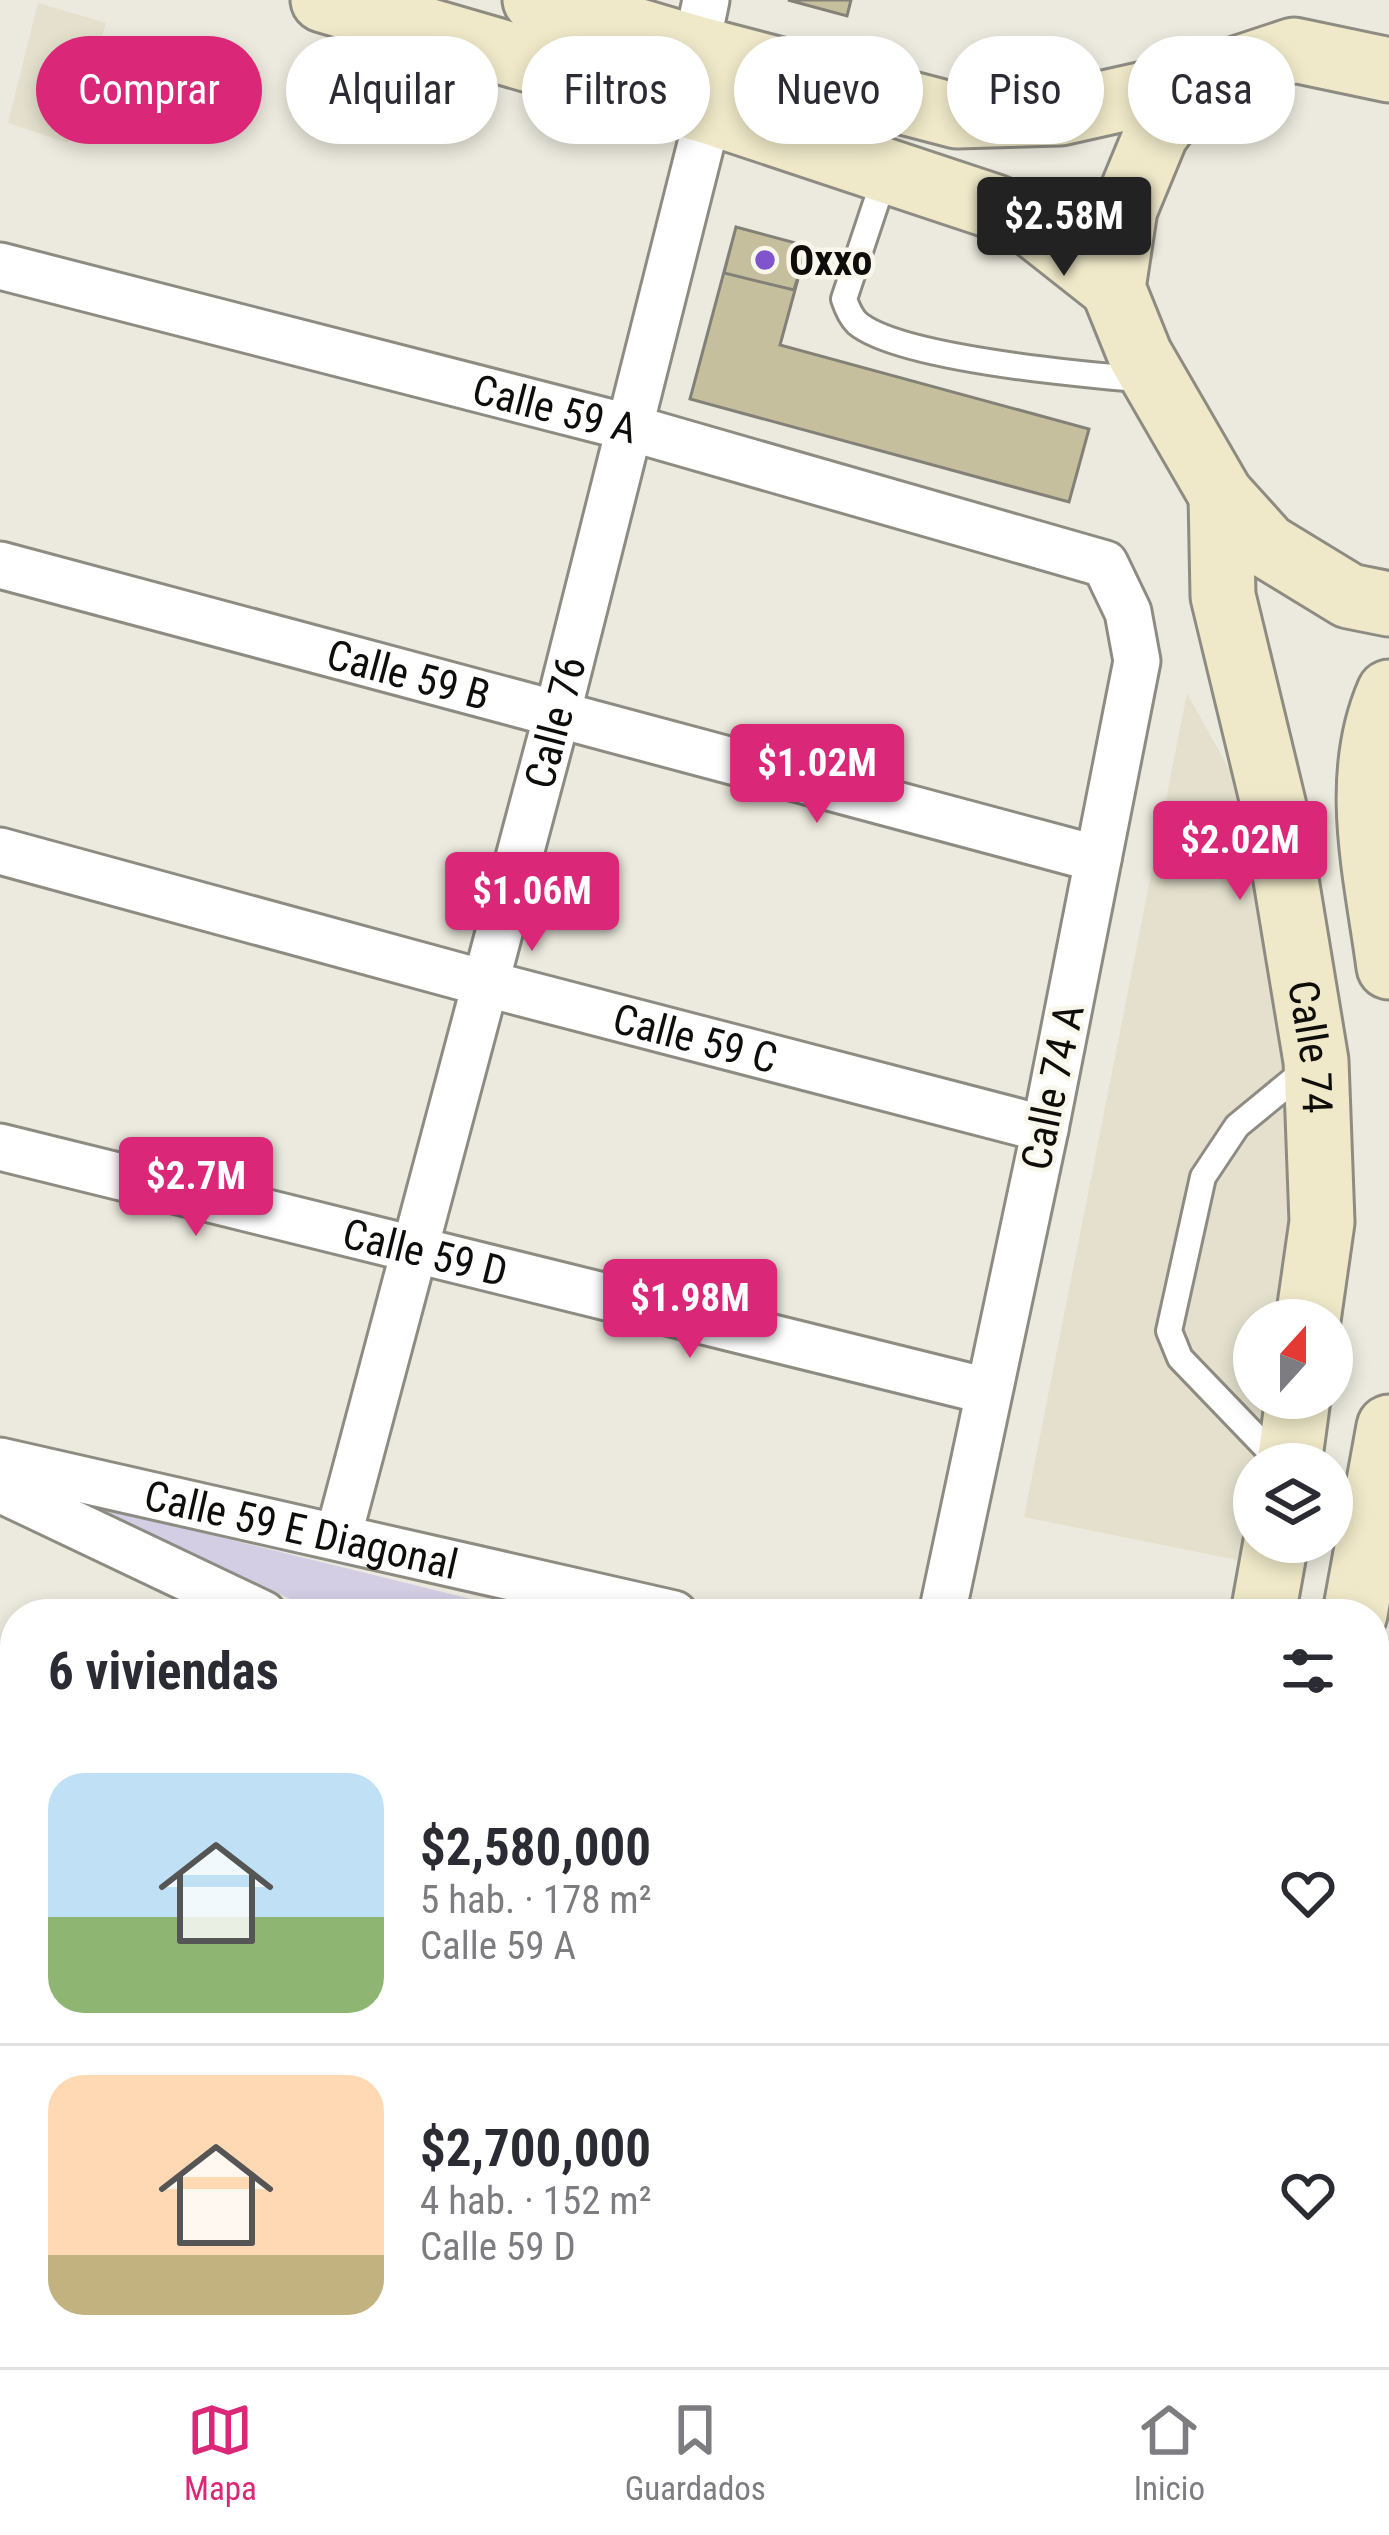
<!DOCTYPE html>
<html lang="es">
<meta charset="utf-8">
<style>
:root{--surface:#fff;--page:#f2f2f3;--text:#2b2b33;--muted:#7c7c81;--line:#e1e1e2;--accent:#db2777}
body{margin:0;font-family:"Roboto Condensed",sans-serif;background:var(--page);color:var(--text);height:100vh;display:flex;flex-direction:column;font-size:45px;white-space:nowrap}
*{box-sizing:border-box;margin:0}
p{font-size:39px;color:var(--muted)}
.icon{flex:none;width:66px;height:66px;fill:none;stroke:currentColor;stroke-width:2;stroke-linecap:round;stroke-linejoin:round}
.map{position:relative;flex:1;overflow:hidden}
.sheet{position:absolute;left:0px;top:1599px;width:1389px;height:768px;display:flex;flex-direction:column;background:var(--surface);border-radius:48px 48px 0 0;box-shadow:0 6px 18px #0003}
.sheet>*{flex:none}
.guide{position:absolute;left:36px;top:36px;width:1317px;height:108px;display:flex;gap:24px}
.needle{width:78px;rotate:21deg}
.buttons{position:absolute;left:1233px;top:1299px;display:grid;gap:24px}
.buttons a{display:grid;place-items:center;width:120px;height:120px;border-radius:50%;background:var(--surface);box-shadow:0 6px 18px #0003;font-size:60px}
.price{position:absolute;translate:-50% -102px;padding:0 27px;border-radius:12px;background:var(--accent);color:#fff;font-size:39px;line-height:78px;filter:drop-shadow(0 3px 6px #0008)}
.price::after{content:'';position:absolute;left:50%;top:72px;width:36px;height:27px;margin-left:-18px;background:inherit;clip-path:polygon(0 0,100% 0,50% 100%)}
.price.current{background:#222;color:#fff}
ul{padding:0;list-style:none}
li{display:flex;align-items:center;gap:36px;height:300px;padding:0 48px}
li+li{border-top:3px solid var(--line)}
li span{display:grid;place-items:center;flex:none;width:336px;height:240px;border-radius:36px;color:#555}
li>.icon{margin-inline-start:auto}
span .icon{width:144px;height:144px;fill:#fffc;stroke-width:1}
li b{font-size:51px}
h2{display:flex;justify-content:space-between;align-items:center;height:144px;padding:0 48px;font-size:51px}
.pill{padding:0 42px;border-radius:54px;background:var(--surface);box-shadow:0 6px 18px #0003;font-size:42px;line-height:108px}
.pill.current{background:var(--accent);color:#fff}
.dock{display:flex;justify-content:space-around;align-items:center;height:168px;border-top:3px solid var(--line);background:var(--surface);font-size:33px;color:var(--muted)}
.dock a{display:grid;justify-items:center;gap:6px}
.dock .current{color:var(--accent)}
.map>svg:first-child{display:block}
.built{fill:#e4e0cd}
.green{fill:#d3cee4}
.building{fill:#c5bf9e;stroke:#838177;stroke-width:3}
.lines{fill:none;stroke-linecap:round;stroke-linejoin:round}
.lane-casing{stroke:#8e8c82;stroke-width:30}
.street-casing{stroke:#8e8c82;stroke-width:51}
.secondary-casing{stroke:#8e8c82;stroke-width:69}
.path{stroke:#88877e;stroke-width:6;stroke-dasharray:12 6;stroke-linecap:butt}
.lane{stroke:#fff;stroke-width:24}
.street{stroke:#fff;stroke-width:45}
.secondary{stroke:#efe9c9;stroke-width:63}
.poi-dot{fill:#7f54cd;stroke:#f9f7eb;stroke-width:4.5}
.labels{text-anchor:middle;stroke-width:9;stroke-linejoin:round;paint-order:stroke}
.poi-label{font-size:42px;font-weight:bold;fill:#0e0d09;stroke:#f9f7eb;text-anchor:start}
.street-label{font-size:42px;fill:#0e0d09;stroke:#f9f7eb}
</style>
<div class="map">
<svg width="1389" height="2367" viewBox="0 0 1389 2367">
<rect width="100%" height="100%" fill="#eceade"/>
<path class="built" d="M 38,3 L 106,23 L 68,143 L 8,123 Z
M 1187,693 L 1233,776 L 1304,1107 L 1280,1320 L 1254,1320 L 1254,1398 L 1272,1398 L 1264,1464 L 1254,1464 L 1254,1529 L 1247,1562 L 1024,1517 Z"/>
<path class="green" d="M 81,1503 L 532,1614 L 323,1614 Z"/>
<path class="building" d="M 788,0 L 851,0 L 847,16 Z
M 736,227 L 807,246 L 780,345 L 1089,429 L 1069,502 L 690,399 Z
M 736,227 L 807,246 L 794,290 L 724,273 Z"/>
<g class="lines">
<defs>
<path id="lane" d="M 886,173 L 844,299 C 847,308 850,316 857,323 C 900,359 1087,375 1148,380
M 1280,1462 L 1180,1358 L 1169,1331 L 1203,1177 L 1237,1126 L 1310,1066"/>
<g id="street">
<path d="M 696,48 L 706,0"/>
<path id="s1" d="M 0,266 L 631,428 L 1105,564 L 1128,612 L 1137,661 L 1045,1129 L 942,1614"/>
<path id="s2" d="M 0,565 L 1098,859"/>
<path id="s3" d="M 0,851 L 484,983 L 1045,1129"/>
<path id="s4" d="M 0,1147 L 987,1391"/>
<path id="s5" d="M 0,1461 L 674,1614"/>
<path d="M 0,1489 L 263,1614"/>
<path id="s6" d="M 338,1537 L 557,715 L 709,112"/>
<path d="M 0,1810 L 15,1817"/>
<path d="M 0,2122 L 15,2129"/>
<path d="M 517,2352 L 554,2367"/>
<path d="M 289,2367 L 296,2352"/>
<path d="M 797,2367 L 799,2352"/>
</g>
<g id="secondary">
<path d="M 323,0 L 709,112 L 995,207 L 1032,224 L 1113,288"/>
<path d="M 535,0 L 696,48 L 957,116 L 1060,113 L 1194,83"/>
<path d="M 1389,70 L 1294,50 L 1194,83 L 1156,134 L 1125,209 L 1113,288 L 1140,355 L 1221,495 L 1267,546 L 1349,596 L 1389,604"/>
<path id="s7" d="M 1221,495 L 1223,596 L 1274,807 L 1316,1061 L 1322,1222 L 1308,1320"/>
<path d="M 1389,692 C 1351,779 1377,876 1389,967"/>
<path d="M 1289,1464 L 1298,1398"/>
<path d="M 1263,1614 L 1276,1542"/>
<path d="M 1355,1614 L 1389,1427"/>
<path d="M 1121,2367 L 1124,2352"/>
<path d="M 1205,2367 L 1208,2352"/>
</g>
</defs>
<use href="#lane" class="lane-casing"/>
<use href="#street" class="street-casing"/>
<use href="#secondary" class="secondary-casing"/>
<path class="path" d="M 1374,1767 L 1389,1686"/>
<use href="#lane" class="lane"/>
<use href="#street" class="street"/>
<use href="#secondary" class="secondary"/>
</g>
<circle class="poi-dot" cx="765" cy="260" r="12"/>
<g class="labels">
<g class="poi-label">
<text x="789" y="275">Oxxo</text>
</g>
<g class="street-label">
<text dy="15" stroke="none"><textPath href="#s1" startOffset="573">Calle 59 A</textPath></text>
<text dy="15" stroke="none"><textPath href="#s2" startOffset="423">Calle 59 B</textPath></text>
<text dy="15" stroke="none"><textPath href="#s6" startOffset="843">Calle 76</textPath></text>
<text dy="15" stroke="none"><textPath href="#s3" startOffset="720">Calle 59 C</textPath></text>
<text dy="15" stroke="none"><textPath href="#s7" startOffset="561">Calle 74</textPath></text>
<text transform="translate(1052 1087) rotate(-78)" y="15">Calle 74 A</text>
<text dy="15" stroke="none"><textPath href="#s4" startOffset="438">Calle 59 D</textPath></text>
<text dy="15" stroke="none"><textPath href="#s5" startOffset="309">Calle 59 E Diagonal</textPath></text>
</g>
</g>
</svg>
<div class="buttons">
<a><svg class="needle" viewBox="-14 -14 28 28"><path d="M0-13l5 13h-10z" fill="#e53935"/><path d="M0 13l5-13h-10z" fill="#7c7c81"/></svg></a>
<a><svg class="icon" aria-label="layers" viewBox="0 0 24 24"><path d="M12 4l9 5-9 5-9-5zM3 14l9 5 9-5"/></svg></a>
</div>
<b class="price current" style="left:1064px;top:279px">$2.58M</b>
<b class="price" style="left:817px;top:826px">$1.02M</b>
<b class="price" style="left:1240px;top:903px">$2.02M</b>
<b class="price" style="left:532px;top:954px">$1.06M</b>
<b class="price" style="left:196px;top:1239px">$2.7M</b>
<b class="price" style="left:690px;top:1361px">$1.98M</b>
<div class="guide">
<a class="pill current">Comprar</a>
<a class="pill">Alquilar</a>
<a class="pill">Filtros</a>
<a class="pill">Nuevo</a>
<a class="pill">Piso</a>
<a class="pill">Casa</a>
</div>
<section class="sheet">
<h2>6 viviendas<svg class="icon" aria-label="filters" viewBox="0 0 24 24"><path d="M4 7h16M4 17h16"/><circle cx="9" cy="7" r="2"/><circle cx="15" cy="17" r="2"/></svg></h2>
<ul>
<li><span style="background:linear-gradient(#bfe0f5 60%,#8fb573 0)"><svg class="icon" aria-label="home" viewBox="0 0 24 24"><path d="M3 11l9-7 9 7M6 9v11h12V9"/></svg></span><div><b>$2,580,000</b><p>5 hab. · 178 m²</p><p>Calle 59 A</p></div><svg class="icon" aria-label="heart" viewBox="0 0 24 24"><path d="M12 20l-8-8c-3-5 5-10 8-4 3-6 11-1 8 4z"/></svg></li>
<li><span style="background:linear-gradient(#ffd9b3 75%,#c2b280 0)"><svg class="icon" aria-label="home" viewBox="0 0 24 24"><path d="M3 11l9-7 9 7M6 9v11h12V9"/></svg></span><div><b>$2,700,000</b><p>4 hab. · 152 m²</p><p>Calle 59 D</p></div><svg class="icon" aria-label="heart" viewBox="0 0 24 24"><path d="M12 20l-8-8c-3-5 5-10 8-4 3-6 11-1 8 4z"/></svg></li>
</ul>
</section>
</div>
<nav class="dock">
<a class="current"><svg class="icon" aria-label="map" viewBox="0 0 24 24"><path d="M3 6l6-2 6 2 6-2v14l-6 2-6-2-6 2zM9 4v14M15 6v14"/></svg>Mapa</a>
<a><svg class="icon" aria-label="saved" viewBox="0 0 24 24"><path d="M7 4h10v16l-5-4-5 4z"/></svg>Guardados</a>
<a><svg class="icon" aria-label="home" viewBox="0 0 24 24"><path d="M3 11l9-7 9 7M6 9v11h12V9"/></svg>Inicio</a>
</nav>
